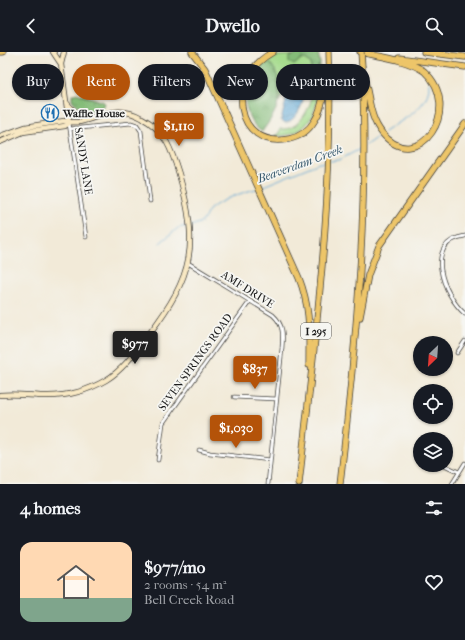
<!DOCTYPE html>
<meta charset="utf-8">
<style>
:root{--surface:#171b24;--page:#242831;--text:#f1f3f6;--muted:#9ea1a6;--line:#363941;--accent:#b45309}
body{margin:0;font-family:"IM FELL French Canon",serif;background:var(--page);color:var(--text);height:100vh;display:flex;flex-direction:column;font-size:15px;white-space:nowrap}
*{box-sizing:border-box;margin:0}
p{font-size:13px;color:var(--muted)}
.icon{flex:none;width:22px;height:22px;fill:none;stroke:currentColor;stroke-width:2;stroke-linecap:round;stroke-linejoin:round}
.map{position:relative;height:432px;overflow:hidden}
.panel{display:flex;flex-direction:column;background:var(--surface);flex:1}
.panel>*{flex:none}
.banner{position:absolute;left:12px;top:12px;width:441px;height:36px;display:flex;gap:8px}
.needle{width:26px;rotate:205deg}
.buttons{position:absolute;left:413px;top:284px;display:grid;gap:8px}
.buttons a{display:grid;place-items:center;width:40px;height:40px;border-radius:50%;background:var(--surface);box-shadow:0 1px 3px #0004;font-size:20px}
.price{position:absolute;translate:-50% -34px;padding:0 9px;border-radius:4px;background:var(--accent);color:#fff;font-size:13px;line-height:26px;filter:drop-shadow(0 1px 2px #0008)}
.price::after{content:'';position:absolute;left:50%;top:24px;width:12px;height:9px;margin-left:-6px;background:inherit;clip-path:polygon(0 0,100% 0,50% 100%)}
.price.current{background:#222;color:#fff}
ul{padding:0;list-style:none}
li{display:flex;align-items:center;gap:12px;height:100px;padding:0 20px}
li+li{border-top:1px solid var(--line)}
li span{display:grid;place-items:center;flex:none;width:112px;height:80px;border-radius:12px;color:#555}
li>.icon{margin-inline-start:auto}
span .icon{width:48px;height:48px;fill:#fffc;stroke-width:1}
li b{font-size:17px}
h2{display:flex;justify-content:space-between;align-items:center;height:48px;padding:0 20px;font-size:17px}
.tag{padding:0 14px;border-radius:18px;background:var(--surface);box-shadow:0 1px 3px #0004;font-size:14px;line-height:36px}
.tag.current{background:var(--accent);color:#fff}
header{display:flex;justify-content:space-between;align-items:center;height:52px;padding:0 20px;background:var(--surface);font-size:18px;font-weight:700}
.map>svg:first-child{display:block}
.green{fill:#a6dc8d;stroke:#617c54}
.forest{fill:url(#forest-crowns);stroke:#506c4a}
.water{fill:url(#water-waves);stroke:#3d6278}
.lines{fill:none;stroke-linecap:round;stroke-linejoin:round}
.stream{stroke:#5ea7d5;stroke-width:1}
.street-casing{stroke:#3c3b38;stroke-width:4.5}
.secondary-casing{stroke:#3c3b38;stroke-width:6}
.highway-casing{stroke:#3c3b38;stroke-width:7}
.street{stroke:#fff;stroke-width:3}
.secondary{stroke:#f8e8c3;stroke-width:4.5}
.highway{stroke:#edc569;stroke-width:5.5}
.highway-bridge-casing{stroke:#3c3b38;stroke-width:7;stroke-linecap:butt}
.highway-bridge{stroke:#edc569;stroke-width:5.5}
.labels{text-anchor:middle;stroke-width:3.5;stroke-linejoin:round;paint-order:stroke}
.shield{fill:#f6f6f2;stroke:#5d5d5c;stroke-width:1}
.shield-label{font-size:10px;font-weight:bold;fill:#1c1c1c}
.poi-label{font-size:11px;font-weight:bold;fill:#1c1c1c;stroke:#f6f6f2;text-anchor:start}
.street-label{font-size:11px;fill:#1c1c1c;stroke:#f6f6f2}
.water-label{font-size:12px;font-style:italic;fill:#3a5b6f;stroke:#f6f6f2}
</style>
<header><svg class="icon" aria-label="back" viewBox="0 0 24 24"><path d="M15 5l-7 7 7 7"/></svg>Dwello<svg class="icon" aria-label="search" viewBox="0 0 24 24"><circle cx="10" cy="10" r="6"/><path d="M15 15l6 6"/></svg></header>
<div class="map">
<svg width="465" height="432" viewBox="0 0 465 432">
<defs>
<pattern id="forest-crowns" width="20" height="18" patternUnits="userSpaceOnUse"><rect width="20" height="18" fill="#84bc78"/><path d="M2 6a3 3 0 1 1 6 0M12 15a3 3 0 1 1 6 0" fill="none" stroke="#71a167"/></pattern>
<pattern id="water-waves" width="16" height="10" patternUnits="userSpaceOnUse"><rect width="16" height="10" fill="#5ea7d5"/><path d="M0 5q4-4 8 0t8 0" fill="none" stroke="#4d87ac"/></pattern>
</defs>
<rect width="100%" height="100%" fill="#f6f6f2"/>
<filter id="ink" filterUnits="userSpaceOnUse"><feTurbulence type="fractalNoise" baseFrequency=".025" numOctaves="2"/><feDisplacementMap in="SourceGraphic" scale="8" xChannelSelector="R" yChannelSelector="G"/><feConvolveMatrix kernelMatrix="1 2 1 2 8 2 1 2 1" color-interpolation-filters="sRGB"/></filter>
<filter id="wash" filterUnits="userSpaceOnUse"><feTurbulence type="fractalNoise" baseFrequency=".012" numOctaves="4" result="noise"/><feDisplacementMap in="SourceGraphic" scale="16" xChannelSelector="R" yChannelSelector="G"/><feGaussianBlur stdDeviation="0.9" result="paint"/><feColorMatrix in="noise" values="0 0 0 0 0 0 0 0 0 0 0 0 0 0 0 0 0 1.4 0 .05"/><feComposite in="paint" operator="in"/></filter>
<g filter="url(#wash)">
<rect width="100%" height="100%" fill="#f2ead8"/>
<path class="green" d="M 293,3 L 289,6 L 294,13 L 301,7 L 305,7 L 311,11 L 311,19 L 316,20 L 320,11 C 319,45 319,85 274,84 L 279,81 L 280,77 C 284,77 288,77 292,75 C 303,70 314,49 312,37 C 312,32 308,29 305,26 L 293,26 L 288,28 L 279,50 L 279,32 L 268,10 L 273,4 Z"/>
<path class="forest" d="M 299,0 L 318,0 L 320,11 L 316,20 L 311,19 L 311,11 L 305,7 L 301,7 L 294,13 L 289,10 L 289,6 Z
M 268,10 C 279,17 281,38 278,50 C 276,61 268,71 262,80 C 238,64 240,22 268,10 Z
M 76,41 L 102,49 L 105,51 C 98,65 78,57 72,48 L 72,43 Z"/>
<path class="water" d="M 292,32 L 302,34 C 307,46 299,66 286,71 L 281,68 L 290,33 Z"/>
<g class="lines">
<path class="stream" d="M 384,80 C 401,68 431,56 429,31
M 366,93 L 380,83
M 330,109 L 339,108 L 362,96
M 261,135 L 319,111 L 327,110
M 191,174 L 202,170 C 206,166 206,161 210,157 C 221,148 243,140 256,137
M 160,191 L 178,176 L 188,174"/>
</g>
</g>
<g filter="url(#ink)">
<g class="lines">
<defs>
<path id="street" d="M 69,71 L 86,185
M 70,77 L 131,71 L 137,73 L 141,79 L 150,149
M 465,184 C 423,190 443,243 465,262
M 188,211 L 273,263 C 284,273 283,283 282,296 L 268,432
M 457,301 L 465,289
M 234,345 L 277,347
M 199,398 L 210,401 L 270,408
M 158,408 L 163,371 L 250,249
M 444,413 L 459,420
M 452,432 L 465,411"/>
<path id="secondary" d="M 53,0 L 61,12
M 64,0 L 61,12 L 69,71
M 66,50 C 73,59 80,65 91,65
M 0,84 L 25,75 L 64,69 C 91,77 108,47 142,66 C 165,78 172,99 179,122 C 199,193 194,223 149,282 C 136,299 124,317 106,328 C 89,338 68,344 48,344 C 32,344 16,341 0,343
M 0,90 L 23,80 L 65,74 L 69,71"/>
<path id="highway" d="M 0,0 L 3,0
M 192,0 L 205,17 L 299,226 C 311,257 309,281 309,313
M 273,0 C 224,26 235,98 289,87 C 300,85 309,78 315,68 C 324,54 323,37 328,21
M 360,0 C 381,5 405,7 424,19 C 465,56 418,125 382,81 C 369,65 370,45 364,26
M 424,0 L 465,5
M 399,6 L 465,15
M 360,265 L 368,223 L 379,194 L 465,72
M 299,432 C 315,288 334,145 329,0
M 340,432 C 356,293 369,154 362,15"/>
</defs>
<use href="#street" class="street-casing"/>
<use href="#secondary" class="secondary-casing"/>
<use href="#highway" class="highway-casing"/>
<use href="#street" class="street"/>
<use href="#secondary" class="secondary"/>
<use href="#highway" class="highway"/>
<defs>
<path id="highway-bridge" d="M 361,0 L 362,15"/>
</defs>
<use href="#highway-bridge" class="highway-bridge-casing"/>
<use href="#highway-bridge" class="highway-bridge"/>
</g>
</g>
<defs>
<symbol id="restaurant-ring" viewBox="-11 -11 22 22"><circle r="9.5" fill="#f6f6f2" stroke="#1f6fb2" stroke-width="1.5"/><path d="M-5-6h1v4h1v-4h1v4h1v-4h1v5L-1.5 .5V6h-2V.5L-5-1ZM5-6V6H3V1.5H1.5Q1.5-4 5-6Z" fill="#1f6fb2"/></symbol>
</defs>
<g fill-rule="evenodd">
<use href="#restaurant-ring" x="40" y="51" width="20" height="20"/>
</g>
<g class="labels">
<rect class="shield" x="301" y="271" width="30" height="16" rx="3"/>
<g class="shield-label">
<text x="316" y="283">I 295</text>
</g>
<g class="poi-label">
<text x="63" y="65">Waffle House</text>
</g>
<g class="street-label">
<text transform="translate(84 109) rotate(81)" y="4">SANDY LANE</text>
<text transform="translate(248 237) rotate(32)" y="4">AMF DRIVE</text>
<text transform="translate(195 310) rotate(-54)" y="4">SEVEN SPRINGS ROAD</text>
</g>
<g class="water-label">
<text transform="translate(300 112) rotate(-20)" y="4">Beaverdam Creek</text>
</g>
</g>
</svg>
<div class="buttons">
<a><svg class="needle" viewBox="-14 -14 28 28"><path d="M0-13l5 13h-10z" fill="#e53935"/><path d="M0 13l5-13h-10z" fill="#9ea1a6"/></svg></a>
<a><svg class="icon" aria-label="locate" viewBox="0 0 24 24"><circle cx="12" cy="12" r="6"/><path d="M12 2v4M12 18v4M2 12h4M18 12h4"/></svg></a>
<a><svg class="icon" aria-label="layers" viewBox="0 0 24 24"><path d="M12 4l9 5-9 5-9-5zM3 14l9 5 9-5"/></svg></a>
</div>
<b class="price" style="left:179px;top:95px">$1,110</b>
<b class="price current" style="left:135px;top:313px">$977</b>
<b class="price" style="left:255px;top:338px">$837</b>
<b class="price" style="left:236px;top:397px">$1,030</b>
<div class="banner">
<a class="tag">Buy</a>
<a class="tag current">Rent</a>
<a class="tag">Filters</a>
<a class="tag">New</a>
<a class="tag">Apartment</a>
</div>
</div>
<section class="panel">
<h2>4 homes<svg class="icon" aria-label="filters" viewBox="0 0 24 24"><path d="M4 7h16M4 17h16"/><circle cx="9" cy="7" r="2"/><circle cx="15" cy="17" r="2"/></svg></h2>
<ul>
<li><span style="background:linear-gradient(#ffd9b3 70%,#7fa58c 0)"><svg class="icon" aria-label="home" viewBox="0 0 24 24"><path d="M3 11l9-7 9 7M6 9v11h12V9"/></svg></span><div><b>$977/mo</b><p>2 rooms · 54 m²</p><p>Bell Creek Road</p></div><svg class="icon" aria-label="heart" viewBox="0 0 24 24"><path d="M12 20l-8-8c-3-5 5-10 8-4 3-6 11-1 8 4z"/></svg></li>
</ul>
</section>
